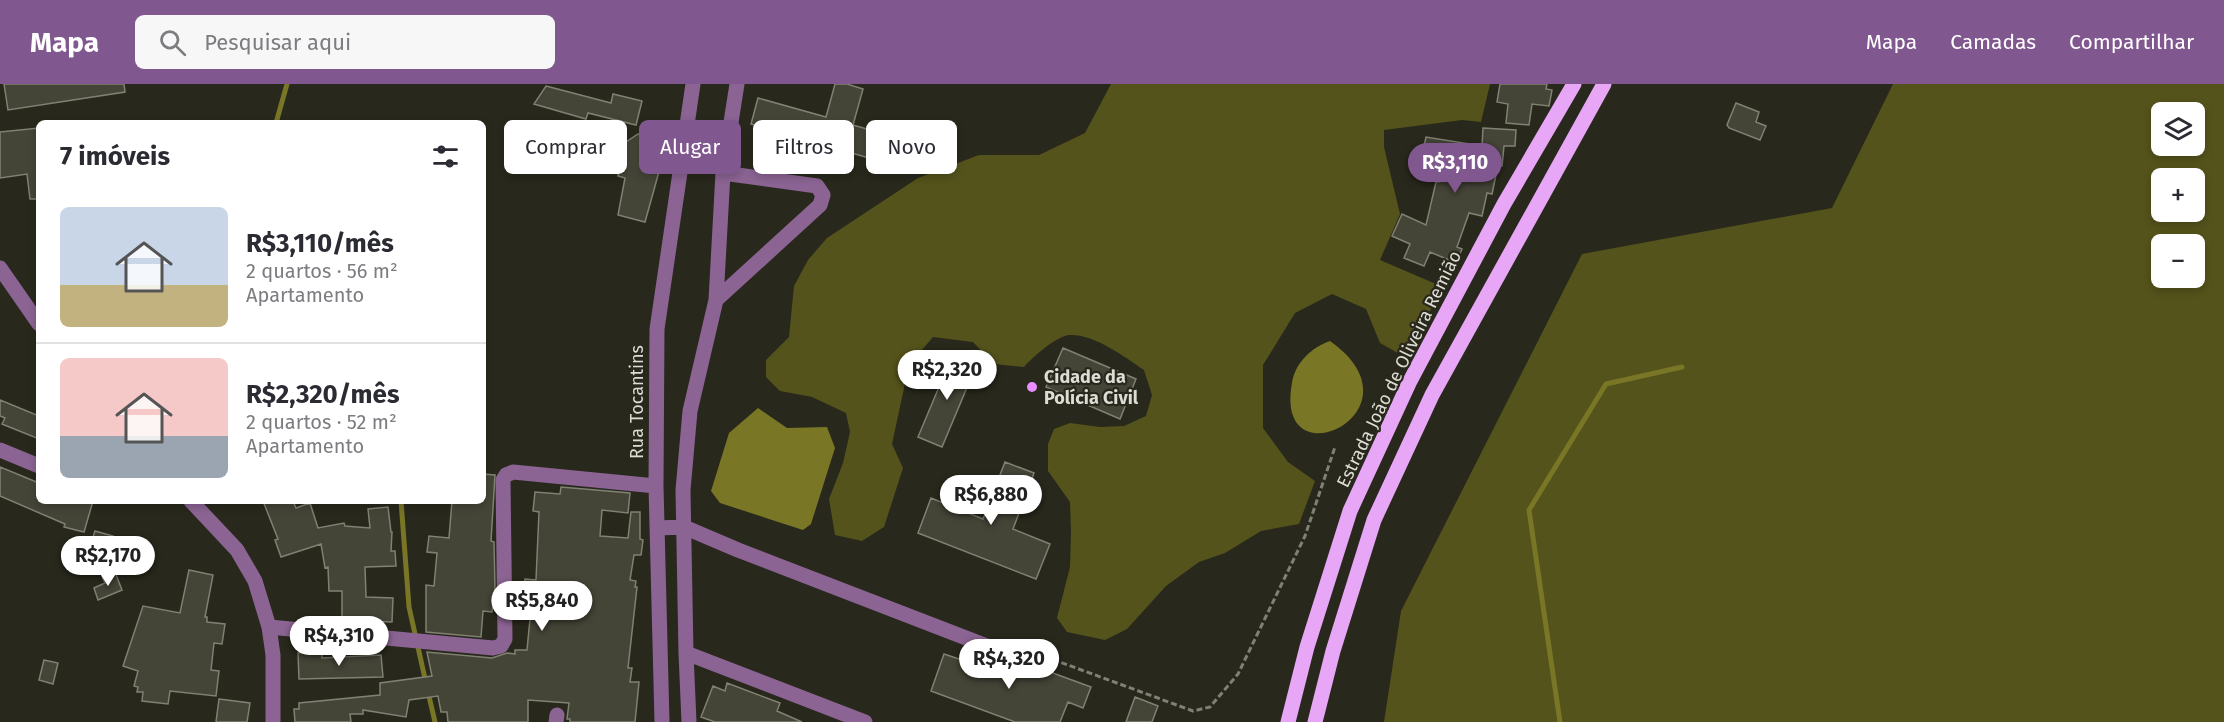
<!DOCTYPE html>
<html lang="pt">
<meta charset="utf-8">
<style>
:root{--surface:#fff;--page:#f7f7f7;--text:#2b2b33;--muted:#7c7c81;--line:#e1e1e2;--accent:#80578e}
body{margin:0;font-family:"Fira Sans",sans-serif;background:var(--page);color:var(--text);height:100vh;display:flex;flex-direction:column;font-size:22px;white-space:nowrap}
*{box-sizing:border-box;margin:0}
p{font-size:20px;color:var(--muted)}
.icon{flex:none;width:33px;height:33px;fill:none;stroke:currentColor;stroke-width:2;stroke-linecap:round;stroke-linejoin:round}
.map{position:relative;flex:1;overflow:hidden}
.drawer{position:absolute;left:36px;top:36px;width:450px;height:384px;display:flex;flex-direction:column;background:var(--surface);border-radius:9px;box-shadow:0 3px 9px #0003}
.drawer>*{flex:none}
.hud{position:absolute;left:504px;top:36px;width:570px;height:54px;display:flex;gap:12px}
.fabs{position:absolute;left:2151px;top:18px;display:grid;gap:12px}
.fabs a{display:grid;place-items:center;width:54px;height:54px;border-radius:9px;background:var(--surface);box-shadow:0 3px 9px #0003;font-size:30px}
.price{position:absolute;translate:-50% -51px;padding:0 14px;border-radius:21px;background:#fff;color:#222;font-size:20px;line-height:39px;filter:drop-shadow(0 2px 3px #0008)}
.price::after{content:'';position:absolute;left:50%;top:36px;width:18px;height:14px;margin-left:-9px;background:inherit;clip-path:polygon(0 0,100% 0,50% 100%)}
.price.active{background:var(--accent);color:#fff}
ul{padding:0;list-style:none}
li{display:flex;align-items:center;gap:18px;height:150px;padding:0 24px}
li+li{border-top:2px solid var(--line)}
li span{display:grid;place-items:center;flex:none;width:168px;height:120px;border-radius:9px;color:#555}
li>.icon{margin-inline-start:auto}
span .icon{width:72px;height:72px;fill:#fffc;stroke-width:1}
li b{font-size:26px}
h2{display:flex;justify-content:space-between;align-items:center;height:72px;padding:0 24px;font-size:26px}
.pill{padding:0 21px;border-radius:9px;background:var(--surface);box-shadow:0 3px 9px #0003;font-size:21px;line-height:54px}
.pill.active{background:var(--accent);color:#fff}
header{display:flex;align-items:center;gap:36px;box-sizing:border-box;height:84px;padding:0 30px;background:var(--accent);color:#fff}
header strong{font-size:28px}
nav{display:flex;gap:33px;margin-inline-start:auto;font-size:21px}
.search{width:420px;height:54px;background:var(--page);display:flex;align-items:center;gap:15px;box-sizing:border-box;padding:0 21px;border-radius:9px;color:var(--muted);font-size:22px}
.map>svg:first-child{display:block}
.forest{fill:#54531b;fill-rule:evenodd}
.water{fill:#797626}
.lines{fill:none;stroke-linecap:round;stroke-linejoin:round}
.stream{stroke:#797626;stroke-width:5}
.building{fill:#444437;stroke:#818173;stroke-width:1.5}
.path{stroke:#808076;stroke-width:3;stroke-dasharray:6 3;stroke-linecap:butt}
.minor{stroke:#8b6493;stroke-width:15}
.major{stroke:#e7a7f6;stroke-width:15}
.poi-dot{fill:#e98dfe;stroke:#28281c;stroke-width:2}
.labels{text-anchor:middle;stroke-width:4.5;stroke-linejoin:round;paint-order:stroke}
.street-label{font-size:18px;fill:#ddddd5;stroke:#28281c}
.poi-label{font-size:18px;font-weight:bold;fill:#ddddd5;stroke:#28281c;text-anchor:start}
</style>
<header>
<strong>Mapa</strong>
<div class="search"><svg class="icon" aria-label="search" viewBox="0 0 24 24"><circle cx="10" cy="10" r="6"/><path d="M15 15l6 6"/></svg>Pesquisar aqui</div>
<nav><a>Mapa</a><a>Camadas</a><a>Compartilhar</a></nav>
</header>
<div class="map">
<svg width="2224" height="638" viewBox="0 0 2224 638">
<rect width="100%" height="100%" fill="#28281c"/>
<path class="forest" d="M 1111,0 L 1490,0 L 1481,38 L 1462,36 L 1384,46 L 1384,63 L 1400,130 L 1380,176 L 1443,203 L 1405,273 L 1380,259 L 1366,225 L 1332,210 L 1295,229 L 1263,281 L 1263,344 L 1288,378 L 1315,397 L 1299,440 L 1261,447 L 1225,469 L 1199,478 L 1166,502 L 1127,545 L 1105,556 L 1067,548 L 1057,534 L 1070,483 L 1071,448 L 1070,418 L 1048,387 L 1048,360 L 1054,345 L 1070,339 L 1100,343 L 1124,342 L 1146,332 L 1152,311 L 1144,286 C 1125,273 1093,249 1069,251 C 1055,253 1033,273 1024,283 L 994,280 L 973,258 L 933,253 L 909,281 L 892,360 L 903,384 L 884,443 L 862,457 L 835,451 L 829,415 L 843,379 L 850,348 L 846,329 L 812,313 L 780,307 L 766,293 L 766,276 L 789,253 L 794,202 L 808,176 L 827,154 L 918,94 L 979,71 L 1039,71 L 1085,49 Z
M 1893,0 L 2224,0 L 2224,638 L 1384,638 L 1401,527 L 1582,170 L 1832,124 ZM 2162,28 L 2194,28 L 2194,62 L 2162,62 ZM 2162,94 L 2194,94 L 2194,128 L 2162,128 ZM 2162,160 L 2194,160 L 2194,194 L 2162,194 Z"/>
<path class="water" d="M 1330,257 C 1429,327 1273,401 1292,299 C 1295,279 1312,263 1330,257 Z
M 758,324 L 787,344 L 827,343 L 835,364 L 811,440 L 803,446 L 720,419 L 711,407 L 729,349 Z"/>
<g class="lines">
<path class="stream" d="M 276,39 L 287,0
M 401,417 L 409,523 L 426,599
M 428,608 L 435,638
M 1560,638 L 1529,426 L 1606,300 L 1682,283"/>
</g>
<path class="building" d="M 4,0 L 124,0 L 125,8 L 8,26 Z
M 835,0 L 847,0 L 863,5 L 853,41 L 905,56 L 897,82 L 751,40 L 758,14 L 826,33 Z
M 1500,0 L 1547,0 L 1546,5 L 1552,6 L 1549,22 L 1532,20 L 1529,41 L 1506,39 L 1508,20 L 1497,18 Z
M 546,2 L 611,19 L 613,10 L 642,17 L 636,41 L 588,29 L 586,35 L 534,20 Z
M 1736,19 L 1759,28 L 1756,38 L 1766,42 L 1760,56 L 1729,44 L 1727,41 Z
M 39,44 L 39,115 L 30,115 L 27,90 L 0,94 L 0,48 Z
M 1483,44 L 1516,46 L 1515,62 L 1504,62 L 1502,82 L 1498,81 L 1492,110 L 1487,109 L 1482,132 L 1469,129 L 1457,163 L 1462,165 L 1456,179 L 1430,168 L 1424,182 L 1404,174 L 1410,160 L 1392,152 L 1402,130 L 1426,141 L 1436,98 L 1439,98 L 1443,72 L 1423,67 L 1426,53 L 1482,62 Z
M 638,50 L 661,56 L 665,66 L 645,138 L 618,131 L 625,94 L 618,92 L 626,58 Z
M 1063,264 L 1136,295 L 1120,335 L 1046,303 Z
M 956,269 L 974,276 L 969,287 L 973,289 L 942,363 L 918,353 L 949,279 L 951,280 Z
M 0,316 L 39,332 L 39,355 L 2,340 L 5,334 L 0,332 Z
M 1005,378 L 1034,389 L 1013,445 L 1050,460 L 1036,495 L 918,449 L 931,414 L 983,435 Z
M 0,383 L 39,399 L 39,417 L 93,417 L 84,448 L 64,443 L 65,440 L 0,412 Z
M 483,390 L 495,391 L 491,457 L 494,458 L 495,505 L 492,528 L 483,527 L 481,553 L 426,548 L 426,501 L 434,502 L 437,469 L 427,468 L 429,452 L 449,454 L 452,417 L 483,417 Z
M 561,403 L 630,409 L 628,429 L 602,426 L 600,452 L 628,454 L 631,428 L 640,428 L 640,455 L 643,456 L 641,471 L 634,471 L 630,496 L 636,497 L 635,503 L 637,503 L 628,584 L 632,584 L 630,598 L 639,598 L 635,638 L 570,638 L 570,635 L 567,635 L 569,619 L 528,616 L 528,638 L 448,638 L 447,628 L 441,628 L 438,612 L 409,616 L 406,633 L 363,626 L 363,630 L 350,630 L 351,638 L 295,638 L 294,625 L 299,625 L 299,619 L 380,611 L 380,599 L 432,592 L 427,568 L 492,574 L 507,569 L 515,570 L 515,566 L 527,566 L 530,535 L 521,534 L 525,495 L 536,496 L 539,428 L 533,427 L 535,408 L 560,410 Z
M 263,417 L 293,417 L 296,424 L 310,419 L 318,444 L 344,439 L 345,442 L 370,444 L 368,425 L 388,423 L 391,448 L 392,448 L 391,467 L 395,467 L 396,482 L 365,483 L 366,513 L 393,514 L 392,538 L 367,537 L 367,541 L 342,540 L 342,507 L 329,507 L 328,483 L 325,484 L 321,460 L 281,473 L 275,456 L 278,455 Z
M 95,447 L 113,452 L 107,473 L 88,468 Z
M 189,486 L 213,491 L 205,533 L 207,533 L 207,538 L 225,540 L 222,560 L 214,559 L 211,586 L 219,587 L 216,612 L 170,607 L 168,620 L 142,617 L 143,608 L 137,608 L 138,603 L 134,602 L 138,587 L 123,582 L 143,522 L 180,529 Z
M 115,488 L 122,506 L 98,516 L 94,504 L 105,499 L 102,493 Z
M 322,568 L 322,574 L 381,571 L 383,593 L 299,595 L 298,569 Z
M 944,570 L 962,576 L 964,570 L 989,579 L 986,586 L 1013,595 L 1020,577 L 1091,603 L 1083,624 L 1068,618 L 1060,638 L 1015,638 L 931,607 Z
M 44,576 L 58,579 L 53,600 L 39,596 Z
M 727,599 L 780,619 L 777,627 L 802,638 L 715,638 L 701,633 L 713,602 L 725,607 Z
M 1135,613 L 1158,622 L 1152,638 L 1126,638 Z
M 219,615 L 250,619 L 247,638 L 216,638 Z"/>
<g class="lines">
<path class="path" d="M 1019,563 L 1193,627 L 1210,623 L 1238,590 L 1305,452 L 1335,363"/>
<path class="minor" d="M 737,0 L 723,89 L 817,102 L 823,111 L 820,121 L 716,216 L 690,327 L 683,406 L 686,569 L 865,638
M 0,184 L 39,240
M 716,216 L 723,89
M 0,366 L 39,382
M 191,417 L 237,466 L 255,497 L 269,543 L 273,571 L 273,638
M 657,444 L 684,443 L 738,466 L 1005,569
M 269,543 L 493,564 L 501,562 L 505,555 L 503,396 L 506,391 L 513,388 L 656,402
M 686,569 L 689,638
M 556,638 L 557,631
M 662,638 L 656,402 L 657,245 L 693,0"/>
<path class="major" d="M 1288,638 L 1307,563 L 1350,427 L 1409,299 L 1504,120 L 1574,0
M 1315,638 L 1333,567 L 1374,436 L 1432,311 L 1604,0"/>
</g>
<circle class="poi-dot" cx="1032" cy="303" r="6"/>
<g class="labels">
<g class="street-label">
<text transform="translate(1399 285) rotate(-64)" y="6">Estrada João de Oliveira Remião</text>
<text transform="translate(637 318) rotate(-90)" y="6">Rua Tocantins</text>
</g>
<g class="poi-label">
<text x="1044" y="299">Cidade da<tspan x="1044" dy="21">Polícia Civil</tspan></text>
</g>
</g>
</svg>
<div class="fabs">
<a><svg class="icon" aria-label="layers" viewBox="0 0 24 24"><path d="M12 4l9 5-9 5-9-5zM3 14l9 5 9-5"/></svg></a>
<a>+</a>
<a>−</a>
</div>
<b class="price active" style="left:1455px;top:110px">R$3,110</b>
<b class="price" style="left:947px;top:317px">R$2,320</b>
<b class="price" style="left:991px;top:442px">R$6,880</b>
<b class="price" style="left:108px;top:503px">R$2,170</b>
<b class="price" style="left:542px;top:548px">R$5,840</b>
<b class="price" style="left:339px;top:583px">R$4,310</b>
<b class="price" style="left:1009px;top:606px">R$4,320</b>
<div class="hud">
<a class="pill">Comprar</a>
<a class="pill active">Alugar</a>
<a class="pill">Filtros</a>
<a class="pill">Novo</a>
</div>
<section class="drawer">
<h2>7 imóveis<svg class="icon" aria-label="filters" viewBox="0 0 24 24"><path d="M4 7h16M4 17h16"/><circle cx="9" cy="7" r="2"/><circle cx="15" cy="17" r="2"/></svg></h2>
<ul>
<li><span style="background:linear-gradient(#c9d6e8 65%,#c2b280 0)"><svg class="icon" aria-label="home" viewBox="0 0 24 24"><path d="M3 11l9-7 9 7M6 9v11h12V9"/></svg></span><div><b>R$3,110/mês</b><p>2 quartos · 56 m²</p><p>Apartamento</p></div></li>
<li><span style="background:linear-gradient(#f6c9c9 65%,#9aa5b1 0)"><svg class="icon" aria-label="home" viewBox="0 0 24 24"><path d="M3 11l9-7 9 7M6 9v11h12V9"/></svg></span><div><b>R$2,320/mês</b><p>2 quartos · 52 m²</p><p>Apartamento</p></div></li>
</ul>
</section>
</div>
